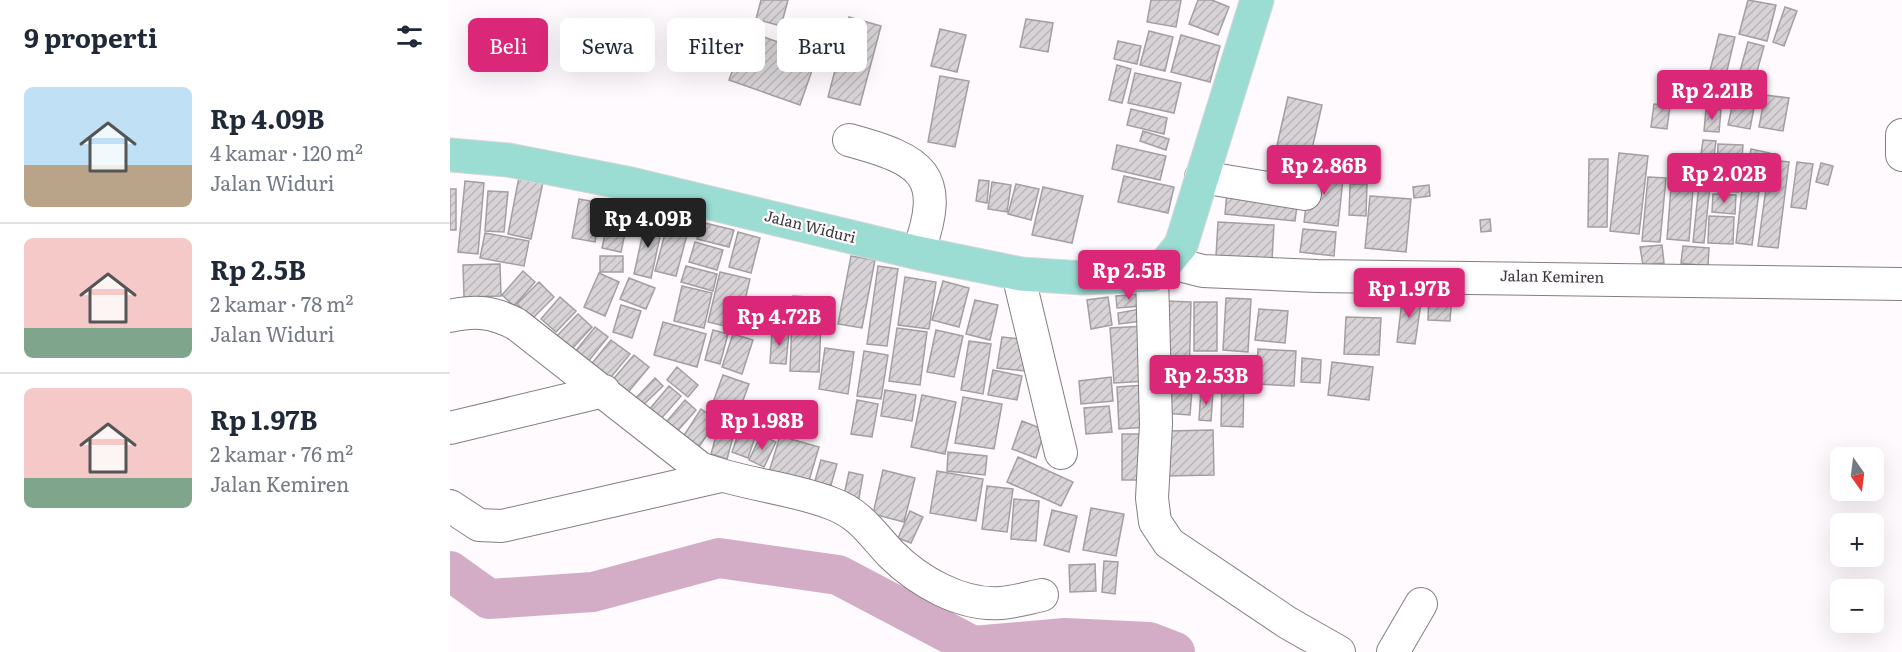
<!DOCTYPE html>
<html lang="id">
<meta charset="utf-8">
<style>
:root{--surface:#fff;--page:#f6f6f7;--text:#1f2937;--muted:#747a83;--line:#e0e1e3;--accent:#db2777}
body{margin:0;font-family:Literata,serif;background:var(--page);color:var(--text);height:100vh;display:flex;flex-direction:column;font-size:22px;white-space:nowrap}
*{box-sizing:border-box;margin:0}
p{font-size:20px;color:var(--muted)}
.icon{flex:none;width:33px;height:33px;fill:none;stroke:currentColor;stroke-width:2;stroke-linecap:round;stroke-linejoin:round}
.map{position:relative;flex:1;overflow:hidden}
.panel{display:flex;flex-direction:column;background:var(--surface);width:450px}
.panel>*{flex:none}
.top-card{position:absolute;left:18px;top:18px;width:570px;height:54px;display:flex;gap:12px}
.needle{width:39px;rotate:166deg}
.tools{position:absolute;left:1380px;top:447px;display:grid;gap:12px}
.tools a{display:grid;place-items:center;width:54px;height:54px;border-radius:9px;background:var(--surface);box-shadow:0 6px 24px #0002;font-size:30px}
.price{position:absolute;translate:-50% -51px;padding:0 14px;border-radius:6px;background:var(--accent);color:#fff;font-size:20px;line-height:39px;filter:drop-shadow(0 2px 3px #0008)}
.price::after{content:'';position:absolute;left:50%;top:36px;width:18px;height:14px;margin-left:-9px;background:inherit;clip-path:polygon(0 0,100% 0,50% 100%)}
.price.current{background:#222;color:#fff}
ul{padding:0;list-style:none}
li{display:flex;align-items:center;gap:18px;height:150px;padding:0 24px}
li+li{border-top:2px solid var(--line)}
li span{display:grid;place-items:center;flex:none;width:168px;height:120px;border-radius:9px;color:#555}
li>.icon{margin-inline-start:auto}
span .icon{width:72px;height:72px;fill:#fffc;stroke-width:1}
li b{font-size:26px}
h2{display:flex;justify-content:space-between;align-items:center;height:72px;padding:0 24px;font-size:26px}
.pill{padding:0 21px;border-radius:9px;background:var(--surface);box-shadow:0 6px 24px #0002;font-size:21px;line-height:54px}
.pill.current{background:var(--accent);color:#fff}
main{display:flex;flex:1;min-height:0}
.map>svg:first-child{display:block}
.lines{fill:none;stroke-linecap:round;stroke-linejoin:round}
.river{stroke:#d3adc5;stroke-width:40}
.building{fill:url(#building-hatch);stroke:#a29fa1;stroke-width:1.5}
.minor-casing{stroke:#837f81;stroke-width:34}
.major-casing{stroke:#d7d7d7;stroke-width:35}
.minor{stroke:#fff;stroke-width:32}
.major{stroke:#9bddd3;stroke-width:33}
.labels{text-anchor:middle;stroke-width:4.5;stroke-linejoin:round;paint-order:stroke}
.street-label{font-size:15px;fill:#393839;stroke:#fefafd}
</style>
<main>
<section class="panel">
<h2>9 properti<svg class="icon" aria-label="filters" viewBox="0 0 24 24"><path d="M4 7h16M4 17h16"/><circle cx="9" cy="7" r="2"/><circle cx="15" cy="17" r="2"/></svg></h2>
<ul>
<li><span style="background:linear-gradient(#bfe0f5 65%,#b9a48a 0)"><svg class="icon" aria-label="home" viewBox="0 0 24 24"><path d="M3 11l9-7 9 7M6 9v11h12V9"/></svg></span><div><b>Rp 4.09B</b><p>4 kamar · 120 m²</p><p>Jalan Widuri</p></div></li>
<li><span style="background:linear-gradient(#f6c9c9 75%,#7fa58c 0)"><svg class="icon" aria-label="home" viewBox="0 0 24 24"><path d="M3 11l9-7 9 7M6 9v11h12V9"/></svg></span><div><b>Rp 2.5B</b><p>2 kamar · 78 m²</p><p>Jalan Widuri</p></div></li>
<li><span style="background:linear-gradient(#f6c9c9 75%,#7fa58c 0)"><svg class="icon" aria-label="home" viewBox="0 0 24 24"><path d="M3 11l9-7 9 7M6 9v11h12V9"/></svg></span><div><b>Rp 1.97B</b><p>2 kamar · 76 m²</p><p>Jalan Kemiren</p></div></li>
</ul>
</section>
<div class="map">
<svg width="1452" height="652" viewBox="0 0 1452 652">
<defs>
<pattern id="building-hatch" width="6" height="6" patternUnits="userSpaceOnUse" patternTransform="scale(1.5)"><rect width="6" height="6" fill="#d7d3d6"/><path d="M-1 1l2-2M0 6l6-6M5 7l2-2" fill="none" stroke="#b9b6b8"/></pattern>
</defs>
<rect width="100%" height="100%" fill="#fefafd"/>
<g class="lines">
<path class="river" d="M 0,571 L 39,599 L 143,592 L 269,558 L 388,575 L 523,646 L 615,638 L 699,642 L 725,652"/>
</g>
<path class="building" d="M 311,0 L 338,0 L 331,26 L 306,19 Z
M 701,0 L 731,0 L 726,27 L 697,22 Z
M 748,0 L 762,0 L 779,7 L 768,35 L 739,24 Z
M 1298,0 L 1326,5 L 1317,41 L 1289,34 Z
M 1335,7 L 1347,11 L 1334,46 L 1323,42 Z
M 399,17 L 431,26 L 410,105 L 378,97 Z
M 576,19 L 603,23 L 598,52 L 570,47 Z
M 490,29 L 516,35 L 507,72 L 481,66 Z
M 297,31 L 367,56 L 350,105 L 279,80 Z
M 699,31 L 723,37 L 715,71 L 690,65 Z
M 1269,34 L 1285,37 L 1274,83 L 1258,79 Z
M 731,35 L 770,46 L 760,82 L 721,72 Z
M 668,41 L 691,46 L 687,64 L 664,59 Z
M 1298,42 L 1314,46 L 1306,75 L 1290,71 Z
M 667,65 L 681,69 L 672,103 L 659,100 Z
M 685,73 L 731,83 L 724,113 L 678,103 Z
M 490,76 L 519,81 L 505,147 L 478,142 Z
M 1286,88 L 1307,92 L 1300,129 L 1278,125 Z
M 1315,95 L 1339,98 L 1333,131 L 1309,127 Z
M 838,97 L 872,105 L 854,184 L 820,176 Z
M 1204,104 L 1220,106 L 1217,129 L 1201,127 Z
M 681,109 L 717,118 L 714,134 L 677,125 Z
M 1256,109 L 1271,110 L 1269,132 L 1254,131 Z
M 693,131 L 719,139 L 716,150 L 690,141 Z
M 1253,140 L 1266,141 L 1263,163 L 1250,161 Z
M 1268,144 L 1293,145 L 1291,172 L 1267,171 Z
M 667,145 L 716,156 L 710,180 L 662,169 Z
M 1301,149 L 1320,153 L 1313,189 L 1294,186 Z
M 1169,153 L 1198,156 L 1189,234 L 1160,231 Z
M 1139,159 L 1158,159 L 1157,227 L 1138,227 Z
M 1320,160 L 1339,162 L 1328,248 L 1308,246 Z
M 1223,161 L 1245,162 L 1239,241 L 1217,239 Z
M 1347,162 L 1363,164 L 1356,209 L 1341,207 Z
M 1371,163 L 1383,166 L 1378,185 L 1366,182 Z
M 1251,165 L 1262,166 L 1254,243 L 1243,242 Z
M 861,166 L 894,170 L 888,226 L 854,222 Z
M 1266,173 L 1289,174 L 1288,192 L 1264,190 Z
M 674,176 L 724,187 L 718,213 L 668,202 Z
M 69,177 L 93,182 L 81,239 L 58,234 Z
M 1198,177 L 1216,178 L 1210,242 L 1192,241 Z
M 529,180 L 539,181 L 537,203 L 526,201 Z
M 15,181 L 34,183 L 28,254 L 8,252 Z
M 542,182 L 561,185 L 557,212 L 538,209 Z
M 566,184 L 589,189 L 581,220 L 558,214 Z
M 900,184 L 917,184 L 916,216 L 899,215 Z
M 979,185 L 980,196 L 964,198 L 963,187 Z
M 593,187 L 633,196 L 622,243 L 582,235 Z
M 0,189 L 6,189 L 6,230 L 0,230 Z
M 1292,190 L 1309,192 L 1302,245 L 1286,243 Z
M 38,191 L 58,192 L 54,232 L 35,231 Z
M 777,192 L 848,198 L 845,221 L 775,214 Z
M 1263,194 L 1286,195 L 1285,214 L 1262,212 Z
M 920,196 L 961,199 L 956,252 L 915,248 Z
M 129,199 L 152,203 L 145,242 L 122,238 Z
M 161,206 L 180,210 L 171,252 L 152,248 Z
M 220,215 L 241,220 L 226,276 L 205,271 Z
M 1259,216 L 1284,217 L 1283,244 L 1258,243 Z
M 196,219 L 213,223 L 201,278 L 184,274 Z
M 1040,219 L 1041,231 L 1031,232 L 1030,220 Z
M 251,222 L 284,230 L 279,247 L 247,239 Z
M 768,222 L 824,225 L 822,260 L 766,256 Z
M 853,229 L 886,232 L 884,256 L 850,252 Z
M 288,232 L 310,238 L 301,273 L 279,267 Z
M 35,233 L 79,241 L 74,266 L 30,258 Z
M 245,242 L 273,250 L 267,270 L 239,262 Z
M 1212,245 L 1214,263 L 1193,265 L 1190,247 Z
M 1233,246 L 1259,248 L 1258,266 L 1231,263 Z
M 150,256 L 173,256 L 173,272 L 150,272 Z
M 401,256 L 425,260 L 412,328 L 388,324 Z
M 50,264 L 51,296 L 14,297 L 13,265 Z
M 236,266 L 267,274 L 263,291 L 231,282 Z
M 428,266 L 448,269 L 437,346 L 417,344 Z
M 73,271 L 85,282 L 64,306 L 52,295 Z
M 270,272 L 300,279 L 288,329 L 258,322 Z
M 149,273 L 169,282 L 155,316 L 134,307 Z
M 455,277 L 486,282 L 479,329 L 448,325 Z
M 179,278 L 205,288 L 196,309 L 170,299 Z
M 493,281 L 519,288 L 509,327 L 482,320 Z
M 89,282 L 104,297 L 82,319 L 67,304 Z
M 232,286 L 262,293 L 254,328 L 224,321 Z
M 953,293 L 972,296 L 965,344 L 947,342 Z
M 979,293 L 1002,294 L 1000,321 L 978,320 Z
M 691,294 L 692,306 L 667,308 L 666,296 Z
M 343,296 L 372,298 L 369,372 L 340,371 Z
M 110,297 L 126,311 L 106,332 L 91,319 Z
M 658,297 L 662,325 L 641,329 L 637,300 Z
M 776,298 L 801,299 L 798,352 L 773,350 Z
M 525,300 L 548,305 L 540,340 L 516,334 Z
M 715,301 L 741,302 L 739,382 L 713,381 Z
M 744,302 L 767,302 L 767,351 L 744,351 Z
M 171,305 L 191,311 L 182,338 L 163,332 Z
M 690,309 L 692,321 L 669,324 L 668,313 Z
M 809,309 L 838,311 L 835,343 L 805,340 Z
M 128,314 L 142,327 L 120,351 L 105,338 Z
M 896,317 L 931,318 L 929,355 L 894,354 Z
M 213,322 L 256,334 L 247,367 L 204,355 Z
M 696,326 L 699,381 L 664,383 L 660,328 Z
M 145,327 L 158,337 L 137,363 L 124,353 Z
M 447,328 L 477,332 L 470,385 L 439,381 Z
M 263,330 L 278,334 L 270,364 L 255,360 Z
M 486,330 L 513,336 L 504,377 L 477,372 Z
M 322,331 L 339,332 L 336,364 L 320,363 Z
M 283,334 L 303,340 L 292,374 L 272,367 Z
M 552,337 L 580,340 L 575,371 L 547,368 Z
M 161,340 L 180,354 L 157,382 L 139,367 Z
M 519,341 L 541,344 L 533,394 L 511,390 Z
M 375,348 L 404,352 L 398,394 L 369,389 Z
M 808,349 L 846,351 L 844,386 L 806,384 Z
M 414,351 L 438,355 L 431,399 L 407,396 Z
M 184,355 L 199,367 L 175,396 L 160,383 Z
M 852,358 L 871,360 L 870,383 L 851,382 Z
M 882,362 L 923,367 L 919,400 L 878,395 Z
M 227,367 L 248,385 L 238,397 L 217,380 Z
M 543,370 L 572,376 L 567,400 L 538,395 Z
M 273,375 L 299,384 L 288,414 L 262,405 Z
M 661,377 L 663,401 L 631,404 L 629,381 Z
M 205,378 L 213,386 L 190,408 L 183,401 Z
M 772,380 L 794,380 L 793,427 L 771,426 Z
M 695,385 L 698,427 L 669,429 L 667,387 Z
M 219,386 L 231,396 L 209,421 L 198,411 Z
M 716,388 L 742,390 L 740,415 L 714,413 Z
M 435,390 L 466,395 L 462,421 L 431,416 Z
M 751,390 L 763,391 L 761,421 L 749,420 Z
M 472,395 L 506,402 L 495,454 L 461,447 Z
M 513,397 L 552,404 L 544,449 L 505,443 Z
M 235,400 L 246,410 L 224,435 L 213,426 Z
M 407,400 L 428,404 L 422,437 L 401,434 Z
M 659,406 L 662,432 L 636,434 L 634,408 Z
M 251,409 L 267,420 L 247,450 L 231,440 Z
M 271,418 L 287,422 L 277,459 L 261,454 Z
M 572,421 L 595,430 L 586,458 L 562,449 Z
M 290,429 L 306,434 L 298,458 L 282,452 Z
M 763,430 L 764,475 L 716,476 L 716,431 Z
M 672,434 L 695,434 L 696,480 L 672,480 Z
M 311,435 L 326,442 L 314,467 L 299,460 Z
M 330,436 L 369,447 L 358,484 L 319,472 Z
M 498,452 L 537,456 L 535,475 L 497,471 Z
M 568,457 L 623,482 L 611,506 L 557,482 Z
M 371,460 L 387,464 L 379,492 L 363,488 Z
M 433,470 L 465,478 L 454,522 L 423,514 Z
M 487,471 L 533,479 L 526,521 L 480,513 Z
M 399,472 L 413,475 L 409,498 L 394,495 Z
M 537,486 L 563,489 L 557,532 L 532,529 Z
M 564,499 L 589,501 L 586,541 L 561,539 Z
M 641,508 L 674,514 L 666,556 L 633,550 Z
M 602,510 L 627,516 L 619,552 L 594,545 Z
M 460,511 L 473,517 L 461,543 L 448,538 Z
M 654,561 L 668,562 L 665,594 L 652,592 Z
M 645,564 L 646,591 L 620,592 L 619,565 Z"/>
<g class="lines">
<defs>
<path id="minor" d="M 1452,135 L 1452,155
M 399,140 C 472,160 497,174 468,253
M 751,177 L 855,194
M 717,262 L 753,271 L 867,276 L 1452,284
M 568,274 L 611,453
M 702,275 L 706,424 L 702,498 L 705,522 L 719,543 L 838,623 L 889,652
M 0,316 C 26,310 43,312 66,324 L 250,468 C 293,485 340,487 383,504 C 410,514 422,534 441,554 C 468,581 511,606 551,603 C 565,602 578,598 592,595
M 0,428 L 154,391
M 0,506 L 29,525 L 52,526 L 271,476
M 943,652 L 971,604"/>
<path id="major" d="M 0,155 L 58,160 L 181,184 L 468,253 L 571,274 L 633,278 L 702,275 L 717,262 L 731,245 L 807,0"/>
</defs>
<use href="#minor" class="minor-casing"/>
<use href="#major" class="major-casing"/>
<use href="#minor" class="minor"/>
<use href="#major" class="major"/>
</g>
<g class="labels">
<g class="street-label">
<text transform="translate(360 227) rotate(14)" y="5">Jalan Widuri</text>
<text transform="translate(1102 277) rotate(1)" y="5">Jalan Kemiren</text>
</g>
</g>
</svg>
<div class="tools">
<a><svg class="needle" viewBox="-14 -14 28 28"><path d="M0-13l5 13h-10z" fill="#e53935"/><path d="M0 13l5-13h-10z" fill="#747a83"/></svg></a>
<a>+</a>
<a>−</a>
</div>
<b class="price" style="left:1262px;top:121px">Rp 2.21B</b>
<b class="price" style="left:874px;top:196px">Rp 2.86B</b>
<b class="price" style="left:1274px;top:204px">Rp 2.02B</b>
<b class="price current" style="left:198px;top:249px">Rp 4.09B</b>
<b class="price" style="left:679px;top:301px">Rp 2.5B</b>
<b class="price" style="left:959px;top:319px">Rp 1.97B</b>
<b class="price" style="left:329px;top:347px">Rp 4.72B</b>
<b class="price" style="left:756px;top:406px">Rp 2.53B</b>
<b class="price" style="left:312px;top:451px">Rp 1.98B</b>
<div class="top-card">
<a class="pill current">Beli</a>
<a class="pill">Sewa</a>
<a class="pill">Filter</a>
<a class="pill">Baru</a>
</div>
</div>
</main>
